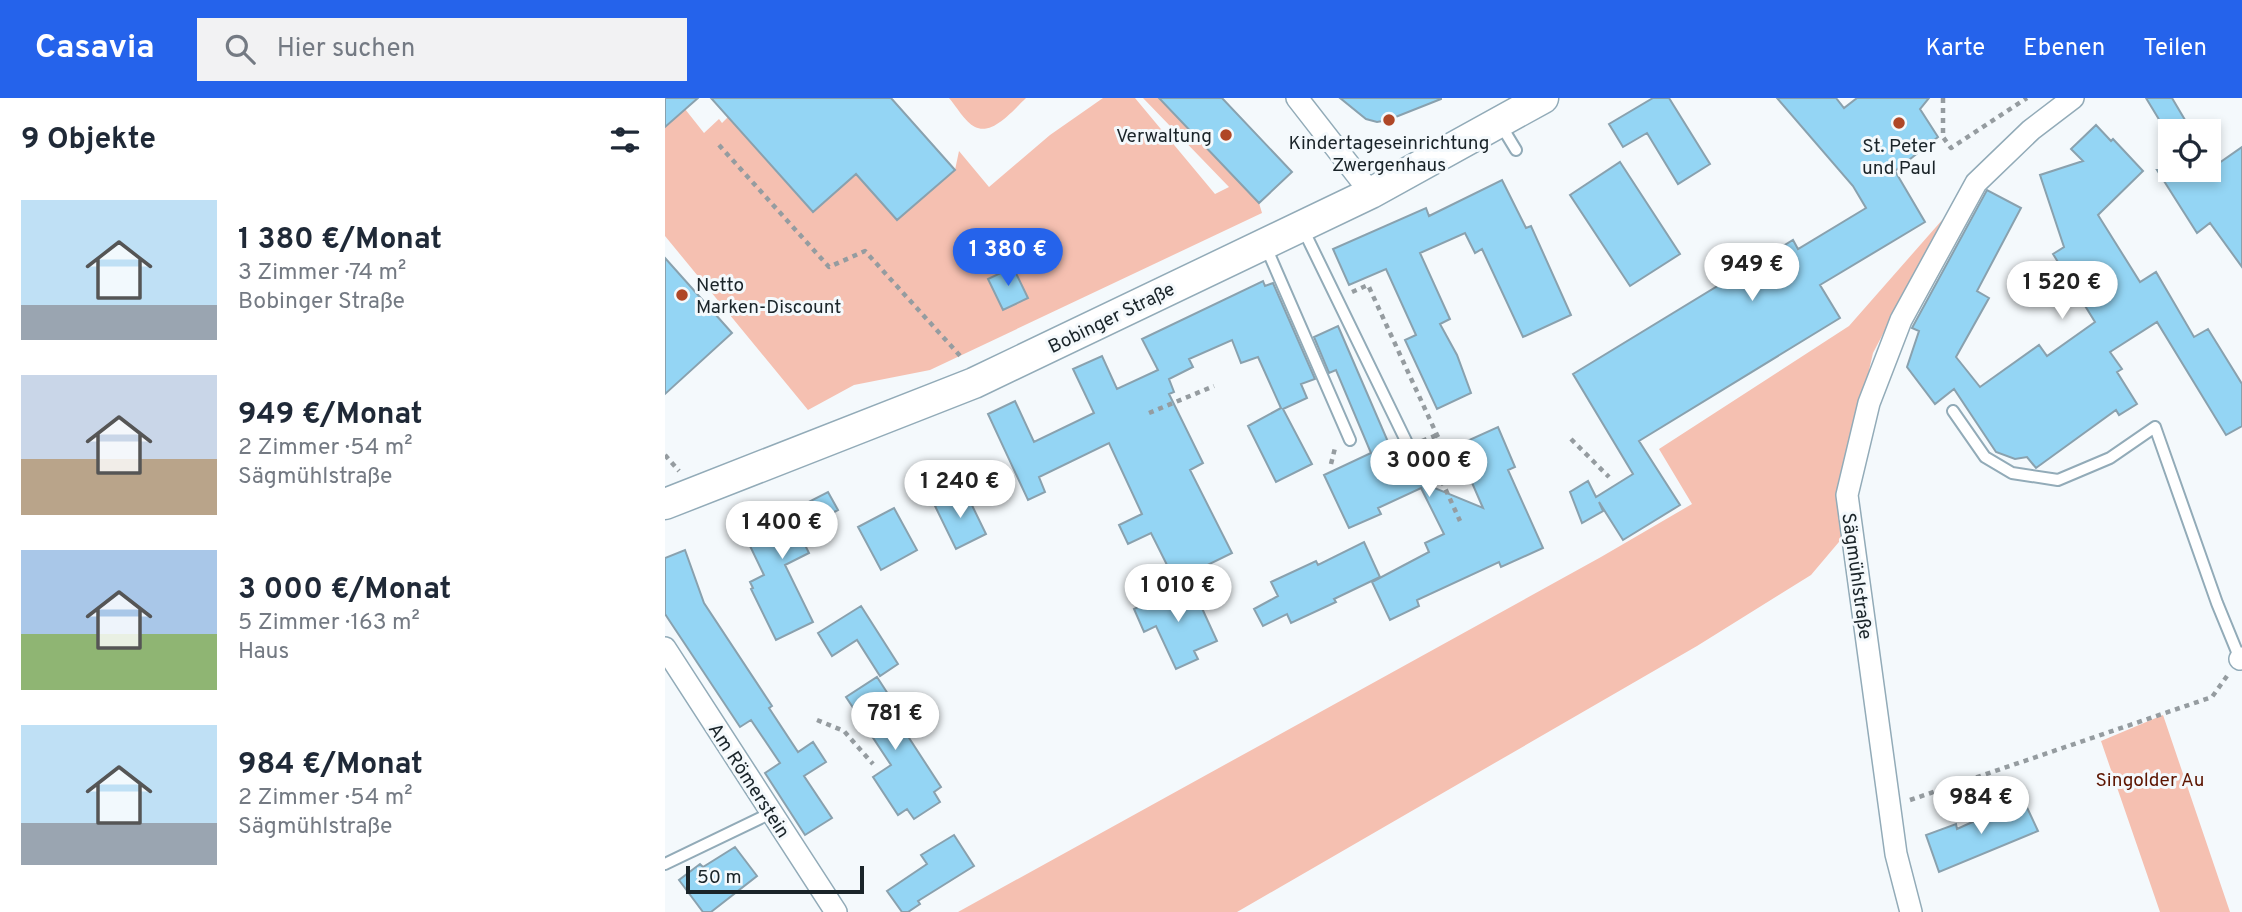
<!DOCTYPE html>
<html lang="de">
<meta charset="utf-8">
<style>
:root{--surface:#fff;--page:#f2f2f3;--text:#1f2937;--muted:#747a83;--accent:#2563eb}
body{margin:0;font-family:Overpass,sans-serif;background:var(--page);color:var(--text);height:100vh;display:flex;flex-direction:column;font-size:26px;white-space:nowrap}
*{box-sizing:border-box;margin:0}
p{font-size:23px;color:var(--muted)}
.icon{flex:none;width:38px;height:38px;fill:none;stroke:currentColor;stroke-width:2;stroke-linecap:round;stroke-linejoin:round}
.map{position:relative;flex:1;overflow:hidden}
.sheet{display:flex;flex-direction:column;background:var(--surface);width:665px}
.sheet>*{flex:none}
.fabs{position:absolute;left:1493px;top:21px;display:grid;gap:14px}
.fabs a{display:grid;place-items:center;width:63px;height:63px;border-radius:0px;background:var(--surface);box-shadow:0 4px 10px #0003;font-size:35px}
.scale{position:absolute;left:21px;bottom:18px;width:178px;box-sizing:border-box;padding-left:7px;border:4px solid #1a2429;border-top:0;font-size:19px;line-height:24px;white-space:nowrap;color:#1a2429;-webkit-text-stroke:5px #f4f9fc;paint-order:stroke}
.price{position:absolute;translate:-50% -60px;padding:0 16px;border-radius:24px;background:#fff;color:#222;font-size:23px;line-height:46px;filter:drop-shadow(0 2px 4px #0008)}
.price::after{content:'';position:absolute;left:50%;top:42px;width:21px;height:16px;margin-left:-10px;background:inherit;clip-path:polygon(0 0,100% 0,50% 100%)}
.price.selected{background:var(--accent);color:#fff}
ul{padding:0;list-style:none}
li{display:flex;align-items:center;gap:21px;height:175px;padding:0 21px}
li span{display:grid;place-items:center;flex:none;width:196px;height:140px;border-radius:0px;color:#555}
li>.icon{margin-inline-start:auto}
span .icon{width:84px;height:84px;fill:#fffc;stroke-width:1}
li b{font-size:30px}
h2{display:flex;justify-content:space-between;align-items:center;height:84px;padding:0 21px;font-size:30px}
header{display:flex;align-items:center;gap:42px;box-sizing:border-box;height:98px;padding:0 35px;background:var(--accent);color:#fff}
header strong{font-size:33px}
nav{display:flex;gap:38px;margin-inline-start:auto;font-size:24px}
.search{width:490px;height:63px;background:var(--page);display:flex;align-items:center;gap:18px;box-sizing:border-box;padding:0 24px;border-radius:0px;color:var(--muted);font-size:26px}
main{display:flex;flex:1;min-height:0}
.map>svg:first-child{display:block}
.green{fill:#f5c0b1}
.building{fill:#94d5f4;stroke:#89a1ae;stroke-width:2}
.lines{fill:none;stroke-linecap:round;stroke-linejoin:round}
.service-casing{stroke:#92abb8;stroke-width:14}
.minor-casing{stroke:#92abb8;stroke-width:24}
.secondary-casing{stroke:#92abb8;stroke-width:33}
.path{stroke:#959ca0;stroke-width:4.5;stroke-dasharray:5 5;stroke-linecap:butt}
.service{stroke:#fff;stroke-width:10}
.minor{stroke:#fff;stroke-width:21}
.secondary{stroke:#fff;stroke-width:30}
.poi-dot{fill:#af4727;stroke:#f4f9fc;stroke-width:2.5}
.labels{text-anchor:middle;stroke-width:6;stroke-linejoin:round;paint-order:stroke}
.poi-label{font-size:19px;fill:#1a2429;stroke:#f4f9fc}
.street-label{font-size:19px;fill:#1a2429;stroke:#f4f9fc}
.park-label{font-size:19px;fill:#5d1500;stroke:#f4f9fc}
</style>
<header>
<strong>Casavia</strong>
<div class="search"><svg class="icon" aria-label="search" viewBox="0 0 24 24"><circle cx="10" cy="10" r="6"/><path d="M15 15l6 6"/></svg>Hier suchen</div>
<nav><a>Karte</a><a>Ebenen</a><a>Teilen</a></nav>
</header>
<main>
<section class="sheet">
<h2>9 Objekte<svg class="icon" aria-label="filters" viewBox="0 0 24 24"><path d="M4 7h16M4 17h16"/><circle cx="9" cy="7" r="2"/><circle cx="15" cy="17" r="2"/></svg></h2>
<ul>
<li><span style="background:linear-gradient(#bfe0f5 75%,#9aa5b1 0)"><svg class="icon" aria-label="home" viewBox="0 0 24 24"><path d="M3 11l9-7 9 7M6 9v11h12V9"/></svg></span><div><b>1 380 €/Monat</b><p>3 Zimmer · 74 m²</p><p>Bobinger Straße</p></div></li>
<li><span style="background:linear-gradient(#c9d6e8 60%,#b9a48a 0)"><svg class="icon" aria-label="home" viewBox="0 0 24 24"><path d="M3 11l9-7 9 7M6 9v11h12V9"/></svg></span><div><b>949 €/Monat</b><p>2 Zimmer · 54 m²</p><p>Sägmühlstraße</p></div></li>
<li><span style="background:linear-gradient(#a9c7e8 60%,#8fb573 0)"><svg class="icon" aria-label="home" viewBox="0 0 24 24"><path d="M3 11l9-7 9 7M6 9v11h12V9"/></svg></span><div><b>3 000 €/Monat</b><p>5 Zimmer · 163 m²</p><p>Haus</p></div></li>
<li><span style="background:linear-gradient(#bfe0f5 70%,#9aa5b1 0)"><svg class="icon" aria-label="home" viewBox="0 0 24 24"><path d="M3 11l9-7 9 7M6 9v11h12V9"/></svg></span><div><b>984 €/Monat</b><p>2 Zimmer · 54 m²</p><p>Sägmühlstraße</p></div></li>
</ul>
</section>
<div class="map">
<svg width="1577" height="814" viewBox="0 0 1577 814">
<rect width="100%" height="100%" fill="#f4f9fc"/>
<path class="green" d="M 284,0 L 361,0 C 349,11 328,38 310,29 C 300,24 291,8 284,0 Z
M 438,0 L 470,0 L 550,96 L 564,89 L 478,0 L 494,0 L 594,105 L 597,115 L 265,272 L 189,287 L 143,312 L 0,138 L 0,29 L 20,11 L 39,35 L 54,21 L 57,25 L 63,19 L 147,114 L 191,76 L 232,122 L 290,72 L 294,53 L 324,89 L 385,37 Z
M 1278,121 L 1208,255 L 1177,389 L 1179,438 L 1146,477 L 1032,548 L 572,814 L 293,814 L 936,459 L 1027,406 L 994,351 L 1184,228 Z
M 1498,617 L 1565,814 L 1495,814 L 1436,643 Z"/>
<path class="building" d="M 0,0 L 33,0 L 0,29 Z
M 46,0 L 226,0 L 290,72 L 232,122 L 191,76 L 148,114 Z
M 494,0 L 557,0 L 627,74 L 594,105 Z
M 675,0 L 776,0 L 776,1 L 723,22 L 712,24 L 701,21 Z
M 988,0 L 1004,0 L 1045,66 L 1013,86 L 982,35 L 958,49 L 944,26 Z
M 1112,0 L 1171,0 L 1179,10 L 1192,0 L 1264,0 L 1255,11 L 1273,39 L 1230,73 L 1260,124 L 1155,187 L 1175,220 L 974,343 L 1015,407 L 958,442 L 934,404 L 938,413 L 917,425 L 905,394 L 923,383 L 931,399 L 968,376 L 908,276 L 1128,142 L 1133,151 L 1201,110 L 1188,88 Z
M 1481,0 L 1507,0 L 1520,22 L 1501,33 Z
M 1431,27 L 1446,43 L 1448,41 L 1478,73 L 1433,117 L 1475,184 L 1491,174 L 1529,239 L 1543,231 L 1577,286 L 1577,328 L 1561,337 L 1492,224 L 1445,254 L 1457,271 L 1452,274 L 1472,306 L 1454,317 L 1451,312 L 1371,370 L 1362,359 L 1350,361 L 1331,354 L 1289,291 L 1270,306 L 1242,269 L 1254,233 L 1247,230 L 1322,92 L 1356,110 L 1312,193 L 1324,200 L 1291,259 L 1315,289 L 1374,247 L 1382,258 L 1430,224 L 1388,156 L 1399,149 L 1375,77 L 1418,63 L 1406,51 Z
M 1577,49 L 1577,169 L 1545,125 L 1532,135 L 1492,72 L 1544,72 Z
M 955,64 L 1015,156 L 965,188 L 905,97 Z
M 837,82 L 861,130 L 866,128 L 906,217 L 858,239 L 817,151 L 810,155 L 800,135 L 755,155 L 785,221 L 775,226 L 792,257 L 806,295 L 772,311 L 740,242 L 751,237 L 721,171 L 684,187 L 668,151 L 761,110 L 764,118 Z
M 0,160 L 67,235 L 0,296 Z
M 348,169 L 363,200 L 338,212 L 323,181 Z
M 598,183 L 600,188 L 608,185 L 650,281 L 636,286 L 642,300 L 618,311 L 647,366 L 611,384 L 583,328 L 616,310 L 593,259 L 576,265 L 567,242 L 524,261 L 528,269 L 504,281 L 509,294 L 504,296 L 538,365 L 525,372 L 567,455 L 510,483 L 486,435 L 463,446 L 454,427 L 477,416 L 444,345 L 374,379 L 380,394 L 363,402 L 323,316 L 350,303 L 369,344 L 429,315 L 408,271 L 437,258 L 452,291 L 493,272 L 477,241 Z
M 673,228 L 736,374 L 759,364 L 768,384 L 762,387 L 818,410 L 791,348 L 833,329 L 850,369 L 843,372 L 878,450 L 836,469 L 834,464 L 752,502 L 754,508 L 725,522 L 707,484 L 764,454 L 760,445 L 779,436 L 756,390 L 713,410 L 716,416 L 684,430 L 659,377 L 706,355 L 671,272 L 664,275 L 649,239 Z
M 300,393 L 321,436 L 291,451 L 270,408 Z
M 163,394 L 173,412 L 133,433 L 144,455 L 120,467 L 148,524 L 111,542 L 86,491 L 88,490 L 85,484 L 99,477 L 73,423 L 103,408 L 106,415 L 121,408 L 124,414 Z
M 229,410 L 252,452 L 216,472 L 193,429 Z
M 699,444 L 715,479 L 669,501 L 671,504 L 626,525 L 622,516 L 598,528 L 589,511 L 613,498 L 606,484 L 651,463 L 653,467 Z
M 20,452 L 39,505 L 107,608 L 104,610 L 133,654 L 148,644 L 161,664 L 139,678 L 167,720 L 140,737 L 100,675 L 115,665 L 86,622 L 75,629 L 0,516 L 0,460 Z
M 525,484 L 552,543 L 529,553 L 533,561 L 511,571 L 491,528 L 479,534 L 469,511 Z
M 196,508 L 233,566 L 215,578 L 192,542 L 167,558 L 153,535 Z
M 212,579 L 238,619 L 233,623 L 276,689 L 269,694 L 275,704 L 249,721 L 242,711 L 233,717 L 208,679 L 226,667 L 181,599 Z
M 1358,701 L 1373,733 L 1274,774 L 1261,737 L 1291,726 L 1292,731 Z
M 289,737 L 309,768 L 253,803 L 255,806 L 243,814 L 237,814 L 222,793 L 262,766 L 256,757 Z
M 70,749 L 92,778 L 46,814 L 38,814 L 14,782 L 35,766 L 38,769 Z"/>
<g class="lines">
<defs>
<path id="service" d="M 834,24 L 851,52
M 638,131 L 744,349
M 601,149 L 685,342
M 1288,313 L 1320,359 L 1347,375 L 1393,382 L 1445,360 L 1490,329 L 1552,505 L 1575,561
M 0,766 L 106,715"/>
<path id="minor" d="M 632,0 L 706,95
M 0,550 L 171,814
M 1575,561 L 1577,560
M 1246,814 L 1231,756 L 1182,397 L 1204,305 L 1236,222 L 1311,85 L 1366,32 L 1408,0"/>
<path id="secondary" d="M 0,406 L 309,285 L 706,95 L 878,0"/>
</defs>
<use href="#service" class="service-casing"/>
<use href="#minor" class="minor-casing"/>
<use href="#secondary" class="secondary-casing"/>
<path class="path" d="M 1278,0 L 1278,39 L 1286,50 L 1362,0
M 54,47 L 164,169 L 200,153 L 298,261
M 687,194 L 703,187 L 772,337 L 795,377
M 484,315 L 549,288
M 906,341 L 944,379
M 757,343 L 772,337
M 760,346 L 795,423
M 0,357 L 14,373
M 666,366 L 670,350
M 152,622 L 179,633 L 208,666
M 1245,702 L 1547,599 L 1562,578"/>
<use href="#service" class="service"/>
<use href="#minor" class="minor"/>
<use href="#secondary" class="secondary"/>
</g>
<g class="poi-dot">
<circle cx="724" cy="22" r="7"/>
<circle cx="1234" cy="25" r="7"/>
<circle cx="561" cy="37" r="7"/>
<circle cx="17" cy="197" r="7"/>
</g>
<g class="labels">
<g class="poi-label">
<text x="547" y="44" text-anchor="end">Verwaltung</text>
<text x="724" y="51">Kindertageseinrichtung<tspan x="724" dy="22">Zwergenhaus</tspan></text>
<text x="1234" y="54">St. Peter<tspan x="1234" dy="22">und Paul</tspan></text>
<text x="31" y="193" text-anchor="start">Netto<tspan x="31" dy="22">Marken-Discount</tspan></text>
</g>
<g class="street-label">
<text transform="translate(446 219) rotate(-26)" y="7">Bobinger Straße</text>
<text transform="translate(1193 478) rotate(82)" y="7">Sägmühlstraße</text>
<text transform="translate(85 682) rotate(57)" y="7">Am Römerstein</text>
</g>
<g class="park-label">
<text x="1485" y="688">Singolder Au</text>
</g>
</g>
</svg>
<div class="fabs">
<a><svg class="icon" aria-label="locate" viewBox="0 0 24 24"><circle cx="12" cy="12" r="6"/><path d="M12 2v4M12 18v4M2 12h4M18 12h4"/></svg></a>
</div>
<div class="scale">50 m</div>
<b class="price selected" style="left:343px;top:190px">1 380 €</b>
<b class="price" style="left:1087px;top:205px">949 €</b>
<b class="price" style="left:1397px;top:223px">1 520 €</b>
<b class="price" style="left:764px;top:401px">3 000 €</b>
<b class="price" style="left:295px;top:422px">1 240 €</b>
<b class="price" style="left:117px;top:463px">1 400 €</b>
<b class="price" style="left:513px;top:526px">1 010 €</b>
<b class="price" style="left:230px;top:654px">781 €</b>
<b class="price" style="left:1316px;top:738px">984 €</b>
</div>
</main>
